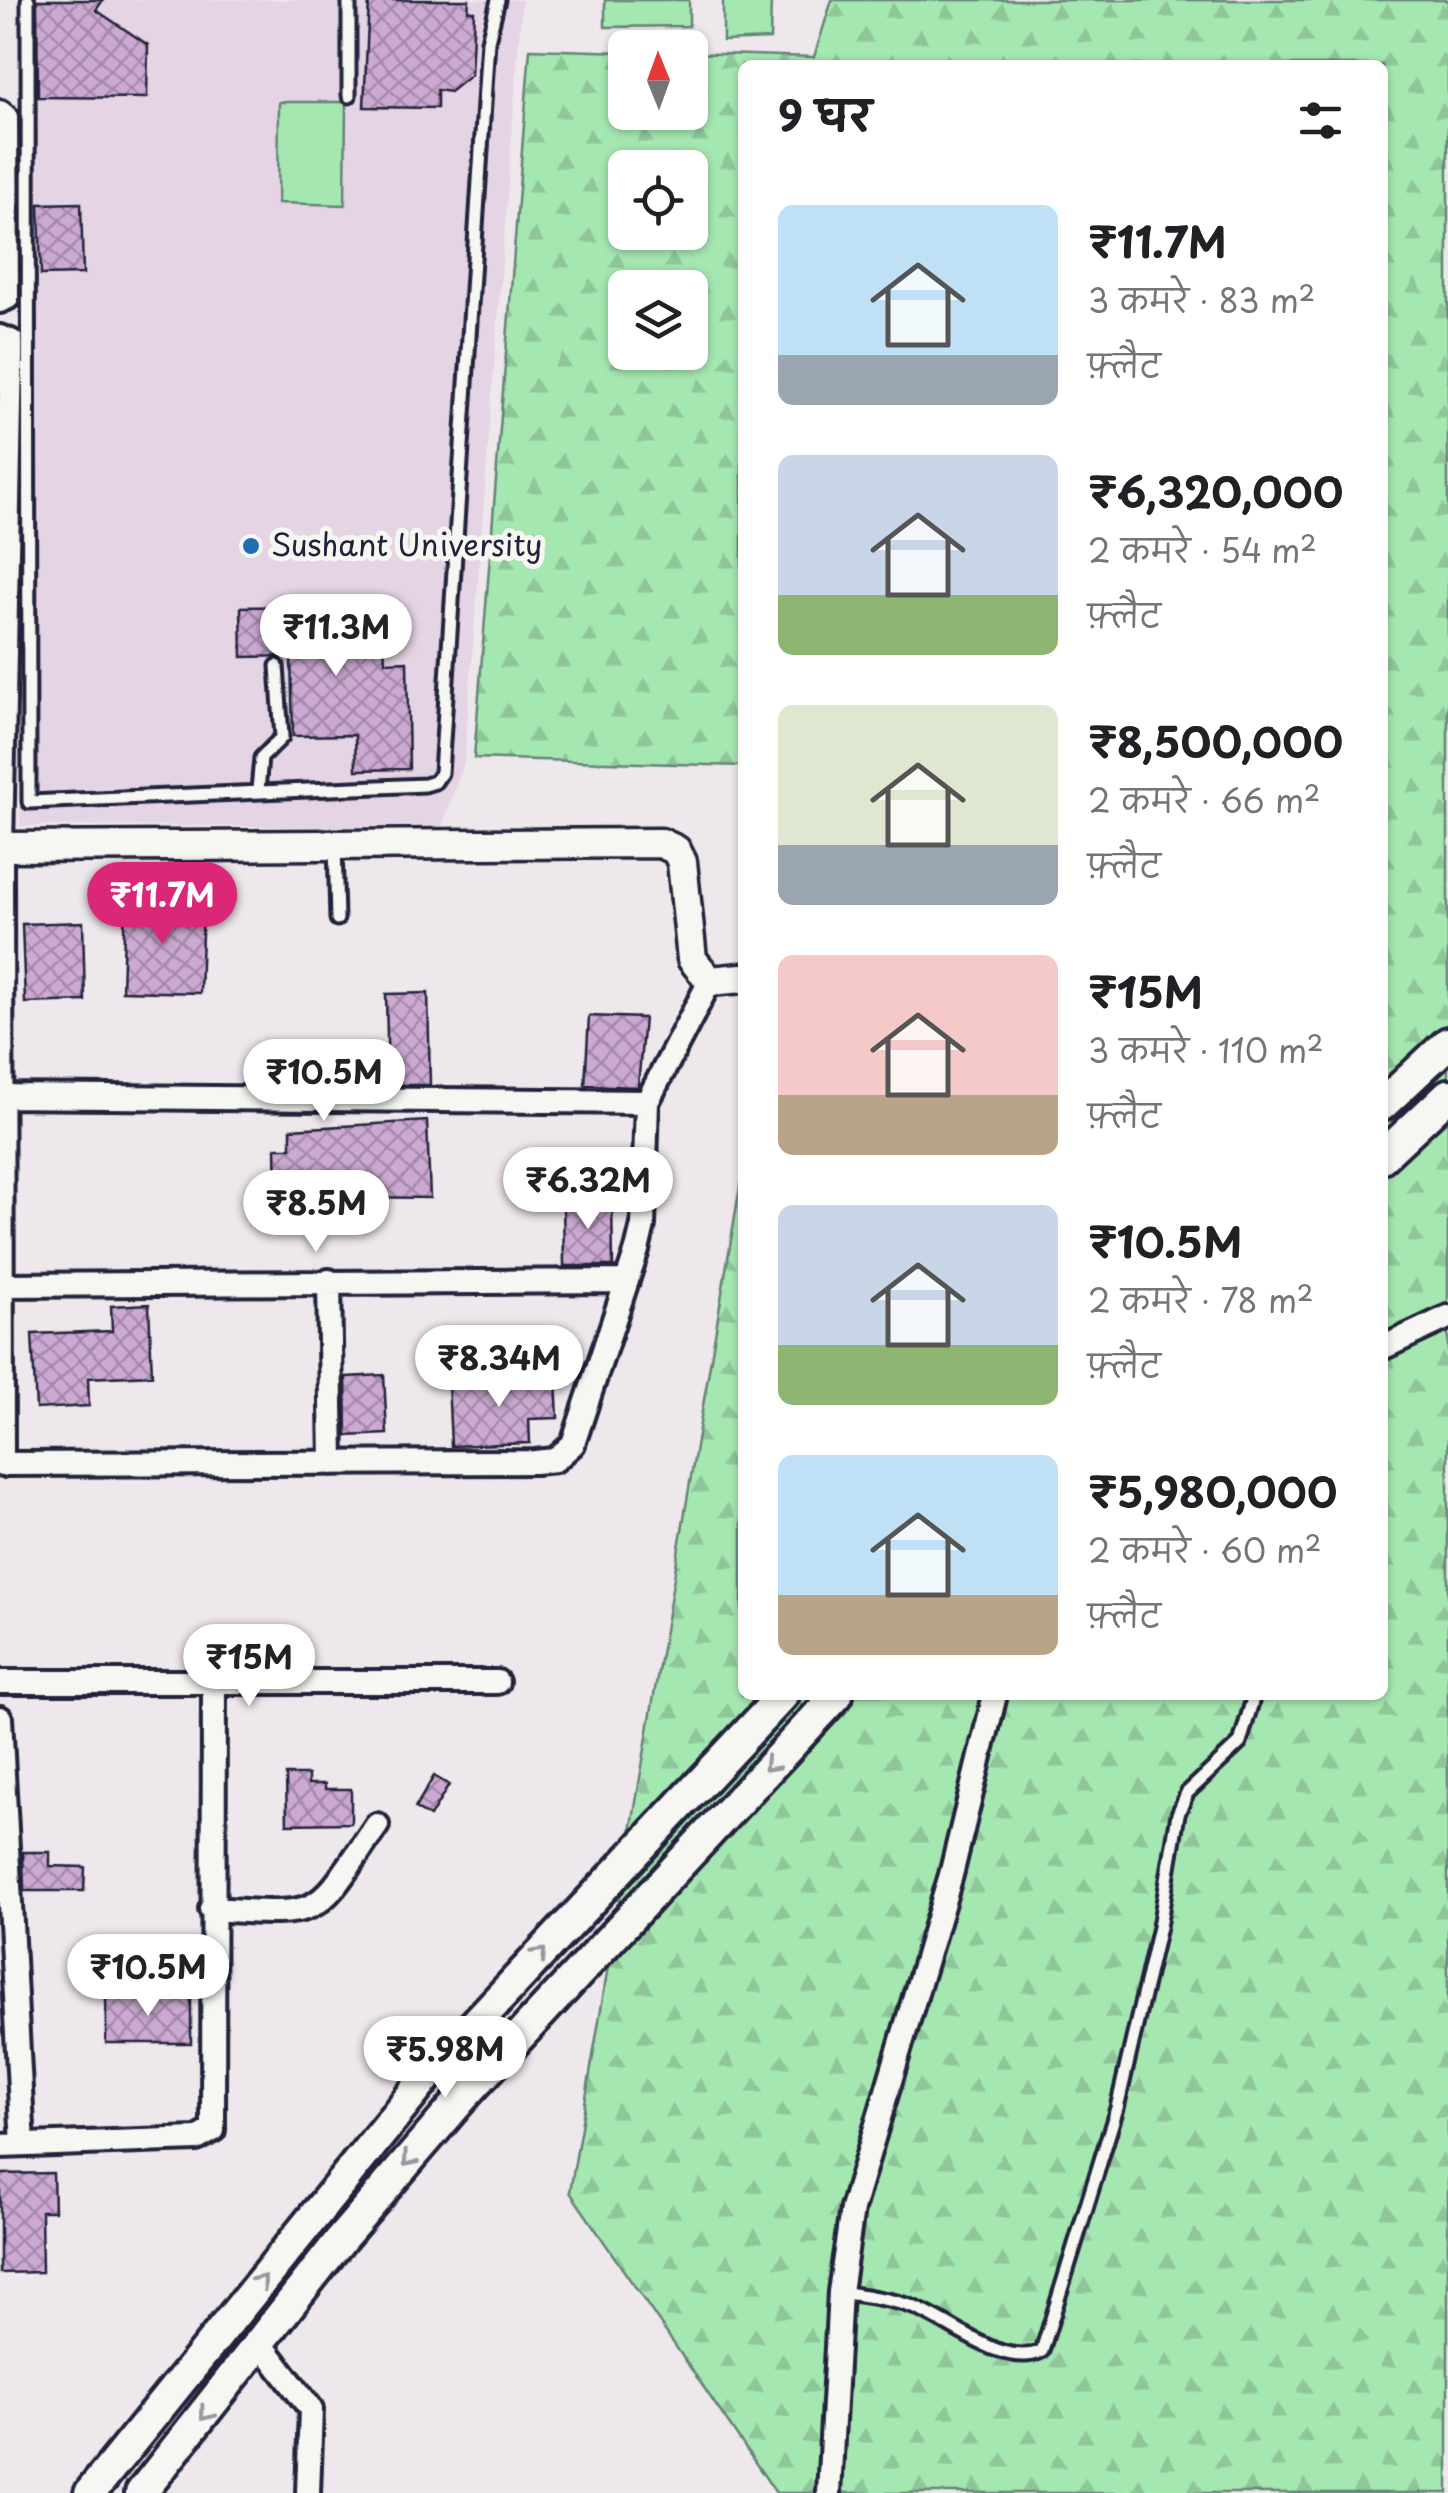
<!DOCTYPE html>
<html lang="hi">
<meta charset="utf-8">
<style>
:root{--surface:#fff;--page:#f2f2f2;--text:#202124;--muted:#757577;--accent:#db2777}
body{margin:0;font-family:"Playpen Sans","Playpen Sans Deva",sans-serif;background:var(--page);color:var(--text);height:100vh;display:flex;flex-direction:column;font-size:38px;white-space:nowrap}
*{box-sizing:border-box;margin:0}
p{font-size:32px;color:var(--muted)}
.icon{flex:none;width:55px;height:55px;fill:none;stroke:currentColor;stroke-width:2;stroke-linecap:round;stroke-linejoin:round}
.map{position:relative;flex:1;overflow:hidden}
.panel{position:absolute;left:738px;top:60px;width:650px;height:1640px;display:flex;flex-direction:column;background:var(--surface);border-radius:15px;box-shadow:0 2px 8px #0004}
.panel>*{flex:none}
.needle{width:65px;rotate:359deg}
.buttons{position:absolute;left:608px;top:30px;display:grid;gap:20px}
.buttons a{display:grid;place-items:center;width:100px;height:100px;border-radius:15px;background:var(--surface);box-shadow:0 2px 8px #0004;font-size:50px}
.price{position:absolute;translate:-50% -85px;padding:0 22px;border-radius:35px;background:#fff;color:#222;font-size:32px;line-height:65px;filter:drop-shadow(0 2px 5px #0008)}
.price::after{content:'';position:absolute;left:50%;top:60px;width:30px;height:22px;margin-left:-15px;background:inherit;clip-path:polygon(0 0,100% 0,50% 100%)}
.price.selected{background:var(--accent);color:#fff}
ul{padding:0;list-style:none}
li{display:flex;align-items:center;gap:30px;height:250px;padding:0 40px}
li span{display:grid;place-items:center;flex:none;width:280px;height:200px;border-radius:15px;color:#555}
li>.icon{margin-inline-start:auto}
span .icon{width:120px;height:120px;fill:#fffc;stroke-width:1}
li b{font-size:42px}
h2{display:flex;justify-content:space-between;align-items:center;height:120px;padding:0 40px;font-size:42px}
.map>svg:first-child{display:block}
.built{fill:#e4d4e4}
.grass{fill:#a5e7b1;stroke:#648476;stroke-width:2.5}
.forest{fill:url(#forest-firs);stroke:#648476;stroke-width:2.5;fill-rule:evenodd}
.building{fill:url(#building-cross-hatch);stroke:#22223b;stroke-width:2.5}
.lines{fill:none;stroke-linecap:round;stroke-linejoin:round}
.service-casing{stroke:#22223b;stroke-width:19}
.minor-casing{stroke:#22223b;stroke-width:30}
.tertiary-casing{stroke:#22223b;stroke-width:35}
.secondary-casing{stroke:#22223b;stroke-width:38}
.service{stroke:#f6f6f2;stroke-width:11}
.minor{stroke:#f6f6f2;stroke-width:22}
.tertiary{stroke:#f6f6f2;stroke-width:28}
.secondary{stroke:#f6f6f2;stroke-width:30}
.oneway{stroke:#9797a0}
.poi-dot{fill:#1f6fb2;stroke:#f6f6f2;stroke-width:4}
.labels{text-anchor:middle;stroke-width:10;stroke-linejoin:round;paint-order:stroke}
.poi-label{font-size:30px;fill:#22223b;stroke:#f6f6f2;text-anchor:start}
</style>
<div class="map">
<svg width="1448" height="2493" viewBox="0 0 1448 2493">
<defs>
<pattern id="forest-firs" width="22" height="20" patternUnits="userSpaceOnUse" patternTransform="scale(2.5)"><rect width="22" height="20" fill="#a5e7b1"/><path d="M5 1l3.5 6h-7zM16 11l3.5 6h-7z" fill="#8ec699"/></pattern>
<pattern id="building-cross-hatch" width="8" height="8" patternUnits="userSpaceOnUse" patternTransform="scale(2.5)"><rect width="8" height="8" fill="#cca9d2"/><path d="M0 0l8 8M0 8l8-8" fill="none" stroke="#a589ac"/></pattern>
</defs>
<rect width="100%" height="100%" fill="#eee7ec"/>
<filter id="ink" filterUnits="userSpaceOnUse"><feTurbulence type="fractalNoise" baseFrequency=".01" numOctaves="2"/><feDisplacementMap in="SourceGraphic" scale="20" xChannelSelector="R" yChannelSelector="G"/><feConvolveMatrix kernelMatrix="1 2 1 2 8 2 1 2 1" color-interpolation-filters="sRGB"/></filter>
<g filter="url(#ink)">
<path class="built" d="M 21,0 L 522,0 L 464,763 L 442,826 L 20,826 L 26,330 Z"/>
<path class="grass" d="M 605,0 L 689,0 L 689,26 L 605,27 Z
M 723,0 L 771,0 L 770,39 L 723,41 Z
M 279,102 L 346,102 L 345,205 L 278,203 Z"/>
<path class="forest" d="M 832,0 L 1448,0 L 1448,2493 L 776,2493 L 570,2192 L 742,1175 L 742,1695 L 1382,1695 L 1382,65 L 742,65 L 742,766 L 474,758 L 530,49 L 625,52 L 625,112 L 690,112 L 690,53 L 814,57 ZM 625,168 L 690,168 L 690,232 L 625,232 ZM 625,288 L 690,288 L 690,352 L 625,352 Z"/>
<path class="building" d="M 37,0 L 103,0 L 96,10 L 148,45 L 147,98 L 38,97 Z
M 369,0 L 469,0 L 468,11 L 474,11 L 471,75 L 450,92 L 437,90 L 437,108 L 364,107 Z
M 81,203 L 83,274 L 41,275 L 39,204 Z
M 358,605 L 358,640 L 384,639 L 385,662 L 407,661 L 409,769 L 356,770 L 355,735 L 293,736 L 291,656 L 242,657 L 241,607 Z
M 125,901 L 203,904 L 200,993 L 122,991 Z
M 83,922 L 85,1001 L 25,1003 L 22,924 Z
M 428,993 L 430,1085 L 388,1085 L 386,994 Z
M 589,1016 L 644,1018 L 638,1087 L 585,1085 Z
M 427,1121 L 430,1198 L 277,1196 L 276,1148 L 291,1148 L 291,1129 Z
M 612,1198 L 613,1266 L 564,1266 L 563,1199 Z
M 149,1304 L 152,1375 L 88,1378 L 89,1406 L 36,1409 L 32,1334 L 112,1331 L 111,1306 Z
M 384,1375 L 387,1434 L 347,1436 L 346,1377 Z
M 556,1379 L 558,1418 L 529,1419 L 530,1443 L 451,1446 L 448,1381 Z
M 286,1775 L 308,1775 L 308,1784 L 325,1784 L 325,1789 L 351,1789 L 351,1823 L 287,1824 Z
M 434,1776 L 449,1785 L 430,1817 L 415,1808 Z
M 23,1852 L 50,1852 L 50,1866 L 85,1867 L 84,1891 L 24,1891 Z
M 106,1995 L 191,1995 L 191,2043 L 106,2043 Z
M 53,2173 L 54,2211 L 41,2211 L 42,2272 L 0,2273 L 0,2174 Z"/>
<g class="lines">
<defs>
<path id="service" d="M 28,0 L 29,802 L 425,785 L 435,782 L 441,773 L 488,41 L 498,0
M 349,0 L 349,96
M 258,790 L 261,758 L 282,737 L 277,666
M 335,845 L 337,919
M 840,2292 C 863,2296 888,2298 910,2306 C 947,2318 1002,2370 1042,2351 L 1117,2108 L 1159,1927 L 1178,1814 L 1187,1793 L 1240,1743 L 1254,1695"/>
<path id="minor" d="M 0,112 L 6,117 L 7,298 L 0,301
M 0,337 L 11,341 L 11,356 L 1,847 L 2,1465
M 2,1096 L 647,1102
M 329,1281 L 332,1463
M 5,1285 L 627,1281
M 1382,1348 L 1448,1317
M 0,1464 L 535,1462 L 555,1460 L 573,1444 L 637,1250 L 643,1225 L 647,1102 L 710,981
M 0,1682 L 497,1682
M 0,1718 L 23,2145
M 211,1909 C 326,1916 313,1919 377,1825
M 0,2146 L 197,2139 L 213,2130 L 214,1682
M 261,2344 L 311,2409 L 308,2493
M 829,2493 L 840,2292 L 852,2209 L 951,1875 L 995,1695"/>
<path id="tertiary" d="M 0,847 L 661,843 L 676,850 L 682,862 L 692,959 L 710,981 L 742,978"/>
<path id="secondary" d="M 1382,1105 L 1448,1043
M 1382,1157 L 1448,1095
M 90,2493 L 433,2069 L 783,1695
M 141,2493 L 342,2238 L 463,2097 L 837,1695"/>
</defs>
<use href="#service" class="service-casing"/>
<use href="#minor" class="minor-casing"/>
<use href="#tertiary" class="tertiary-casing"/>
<use href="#secondary" class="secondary-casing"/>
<use href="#service" class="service"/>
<use href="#minor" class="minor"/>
<use href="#tertiary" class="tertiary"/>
<use href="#secondary" class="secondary"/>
</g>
<defs><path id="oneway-chevron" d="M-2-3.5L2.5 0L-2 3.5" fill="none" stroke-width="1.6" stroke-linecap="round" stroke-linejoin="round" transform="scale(2.5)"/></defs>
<g class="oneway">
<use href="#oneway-chevron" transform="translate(770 1765) rotate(134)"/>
<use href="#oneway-chevron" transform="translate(540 1954) rotate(-47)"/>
<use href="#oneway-chevron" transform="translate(409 2160) rotate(131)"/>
<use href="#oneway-chevron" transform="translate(261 2281) rotate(-51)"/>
<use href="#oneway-chevron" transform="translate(206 2414) rotate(129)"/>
</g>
</g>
<circle class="poi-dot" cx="251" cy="546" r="10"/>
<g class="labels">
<g class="poi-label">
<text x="271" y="556">Sushant University</text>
</g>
</g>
</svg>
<div class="buttons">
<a><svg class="needle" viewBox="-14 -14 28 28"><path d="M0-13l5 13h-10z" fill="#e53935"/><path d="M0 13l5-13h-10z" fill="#757577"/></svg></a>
<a><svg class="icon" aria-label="locate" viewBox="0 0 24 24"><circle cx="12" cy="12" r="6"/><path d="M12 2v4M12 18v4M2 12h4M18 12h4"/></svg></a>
<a><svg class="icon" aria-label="layers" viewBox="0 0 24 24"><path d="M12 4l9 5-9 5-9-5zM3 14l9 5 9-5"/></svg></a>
</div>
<b class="price" style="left:336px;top:679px">₹11.3M</b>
<b class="price selected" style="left:162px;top:947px">₹11.7M</b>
<b class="price" style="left:324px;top:1124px">₹10.5M</b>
<b class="price" style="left:588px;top:1232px">₹6.32M</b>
<b class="price" style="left:316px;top:1255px">₹8.5M</b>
<b class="price" style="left:499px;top:1410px">₹8.34M</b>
<b class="price" style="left:249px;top:1709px">₹15M</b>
<b class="price" style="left:148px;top:2019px">₹10.5M</b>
<b class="price" style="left:445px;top:2101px">₹5.98M</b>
<section class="panel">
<h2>9 घर<svg class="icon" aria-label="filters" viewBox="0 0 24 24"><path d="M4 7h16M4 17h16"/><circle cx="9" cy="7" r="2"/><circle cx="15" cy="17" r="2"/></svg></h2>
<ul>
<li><span style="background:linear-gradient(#bfe0f5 75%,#9aa5b1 0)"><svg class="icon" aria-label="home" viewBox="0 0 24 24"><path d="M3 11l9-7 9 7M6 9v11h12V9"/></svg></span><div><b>₹11.7M</b><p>3 कमरे · 83 m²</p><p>फ़्लैट</p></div></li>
<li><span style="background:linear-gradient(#c9d6e8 70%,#8fb573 0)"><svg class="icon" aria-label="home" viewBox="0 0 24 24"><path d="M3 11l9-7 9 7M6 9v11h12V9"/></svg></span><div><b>₹6,320,000</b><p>2 कमरे · 54 m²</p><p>फ़्लैट</p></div></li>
<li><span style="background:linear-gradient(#dfe7d0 70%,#9aa5b1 0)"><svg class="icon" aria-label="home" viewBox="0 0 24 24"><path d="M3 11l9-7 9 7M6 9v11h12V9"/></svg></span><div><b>₹8,500,000</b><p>2 कमरे · 66 m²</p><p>फ़्लैट</p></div></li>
<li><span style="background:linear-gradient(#f6c9c9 70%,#b9a48a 0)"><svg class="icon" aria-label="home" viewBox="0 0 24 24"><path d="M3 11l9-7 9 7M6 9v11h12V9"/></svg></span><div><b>₹15M</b><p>3 कमरे · 110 m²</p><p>फ़्लैट</p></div></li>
<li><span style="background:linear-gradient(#c9d6e8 70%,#8fb573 0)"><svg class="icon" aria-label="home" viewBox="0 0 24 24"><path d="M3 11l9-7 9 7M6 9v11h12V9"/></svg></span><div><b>₹10.5M</b><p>2 कमरे · 78 m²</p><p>फ़्लैट</p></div></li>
<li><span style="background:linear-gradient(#bfe0f5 70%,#b9a48a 0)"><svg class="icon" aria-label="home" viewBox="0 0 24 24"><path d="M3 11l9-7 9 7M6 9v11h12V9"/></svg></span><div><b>₹5,980,000</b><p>2 कमरे · 60 m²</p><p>फ़्लैट</p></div></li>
</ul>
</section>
</div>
